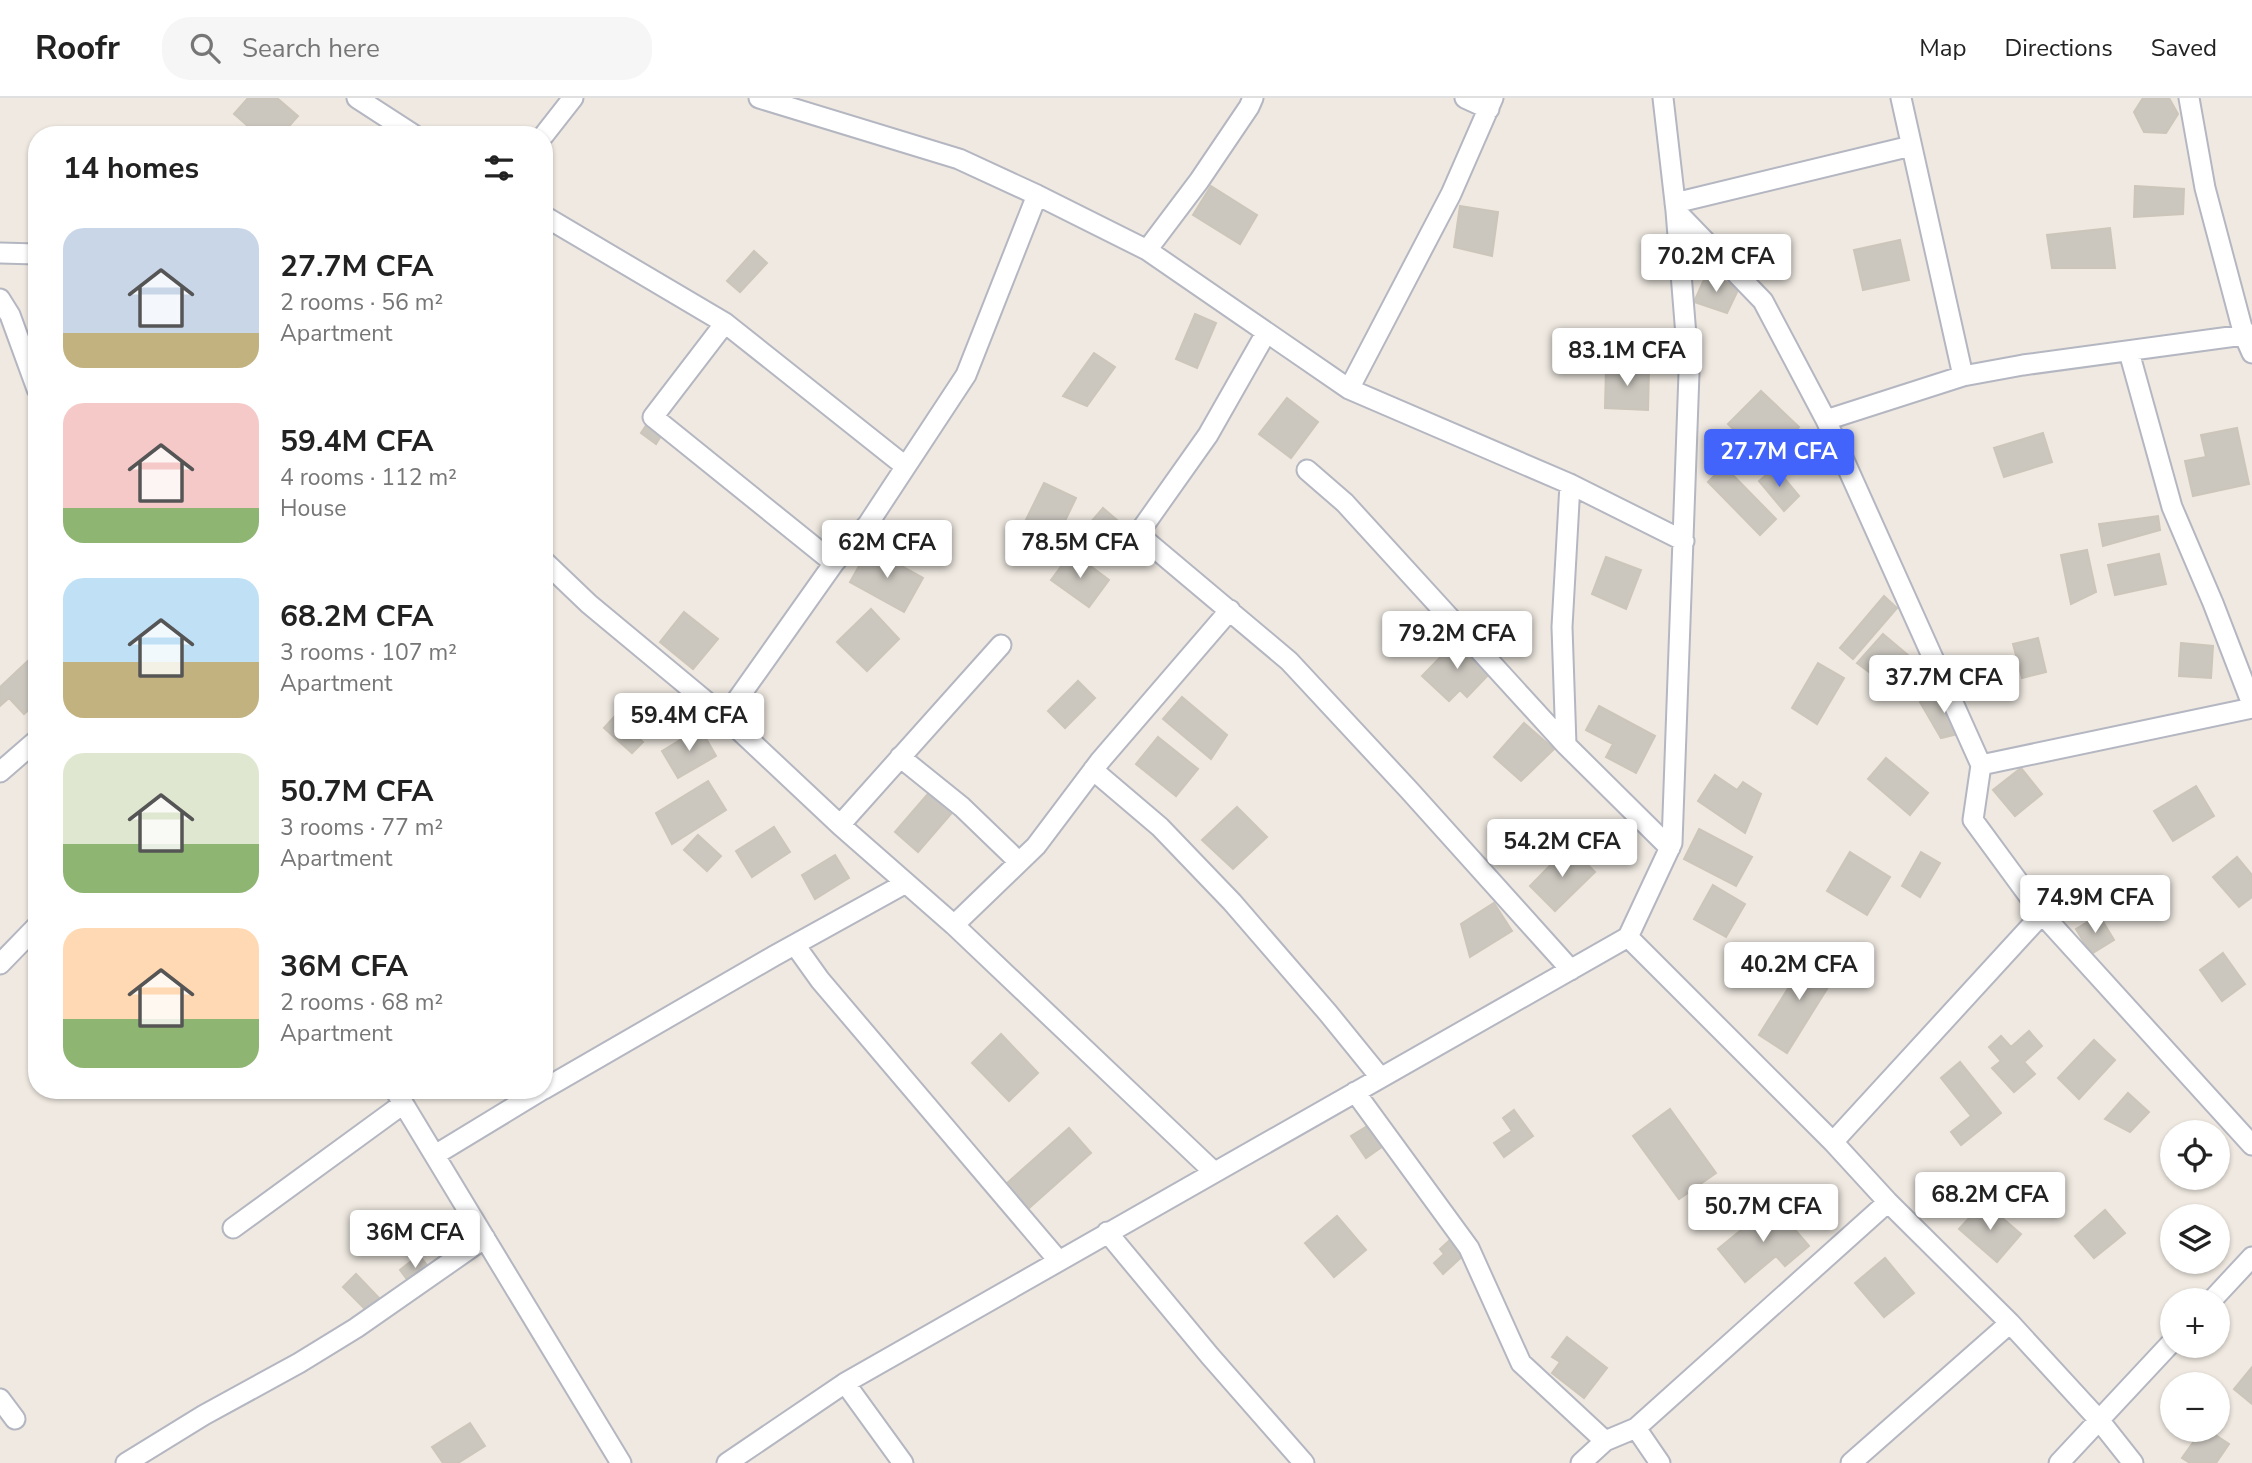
<!DOCTYPE html>
<meta charset="utf-8">
<style>
:root{--surface:#fff;--page:#f6f6f6;--text:#222;--muted:#767676;--line:#e0e0e0;--accent:#4264fb}
body{margin:0;font-family:"Nunito Sans",sans-serif;background:var(--page);color:var(--text);height:100vh;display:flex;flex-direction:column;font-size:26px;white-space:nowrap}
*{box-sizing:border-box;margin:0}
p{font-size:23px;color:var(--muted)}
.icon{flex:none;width:38px;height:38px;fill:none;stroke:currentColor;stroke-width:2;stroke-linecap:round;stroke-linejoin:round}
.map{position:relative;flex:1;overflow:hidden}
.drawer{position:absolute;left:28px;top:28px;width:525px;height:973px;display:flex;flex-direction:column;background:var(--surface);border-radius:28px;box-shadow:0 2px 5px #0004}
.drawer>*{flex:none}
.buttons{position:absolute;left:2160px;top:1022px;display:grid;gap:14px}
.buttons a{display:grid;place-items:center;width:70px;height:70px;border-radius:50%;background:var(--surface);box-shadow:0 2px 5px #0004;font-size:35px}
.price{position:absolute;translate:-50% -60px;padding:0 16px;border-radius:7px;background:#fff;color:#222;font-size:23px;line-height:46px;filter:drop-shadow(0 2px 4px #0008)}
.price::after{content:'';position:absolute;left:50%;top:42px;width:21px;height:16px;margin-left:-10px;background:inherit;clip-path:polygon(0 0,100% 0,50% 100%)}
.price.on{background:var(--accent);color:#fff}
ul{padding:0;list-style:none}
li{display:flex;align-items:center;gap:21px;height:175px;padding:0 35px}
li span{display:grid;place-items:center;flex:none;width:196px;height:140px;border-radius:21px;color:#555}
li>.icon{margin-inline-start:auto}
span .icon{width:84px;height:84px;fill:#fffc;stroke-width:1}
li b{font-size:30px}
h2{display:flex;justify-content:space-between;align-items:center;height:84px;padding:0 35px;font-size:30px}
header{display:flex;align-items:center;gap:42px;box-sizing:border-box;height:98px;padding:0 35px;background:var(--surface);border-bottom:2px solid var(--line)}
header strong{font-size:33px}
nav{display:flex;gap:38px;margin-inline-start:auto;font-size:24px}
.search{width:490px;height:63px;background:var(--page);display:flex;align-items:center;gap:18px;box-sizing:border-box;padding:0 24px;border-radius:28px;color:var(--muted);font-size:26px}
.map>svg:first-child{display:block}
.building{fill:#cbc7bf;stroke:#cbc5ba;stroke-width:2}
.lines{fill:none;stroke-linecap:round;stroke-linejoin:round}
.minor-casing{stroke:#b4b7c1;stroke-width:23}
.minor{stroke:#fff;stroke-width:19}
</style>
<header>
<strong>Roofr</strong>
<div class="search"><svg class="icon" aria-label="search" viewBox="0 0 24 24"><circle cx="10" cy="10" r="6"/><path d="M15 15l6 6"/></svg>Search here</div>
<nav><a>Map</a><a>Directions</a><a>Saved</a></nav>
</header>
<div class="map">
<svg width="2252" height="1365" viewBox="0 0 2252 1365">
<rect width="100%" height="100%" fill="#efe9e1"/>
<path class="building" d="M 248,0 L 277,0 L 298,18 L 281,37 L 258,37 L 234,16 Z
M 2143,0 L 2169,0 L 2178,16 L 2166,35 L 2144,34 L 2134,14 Z
M 1211,88 L 1257,117 L 1240,146 L 1193,117 Z
M 2135,88 L 2184,91 L 2183,116 L 2134,119 Z
M 1460,108 L 1498,114 L 1492,158 L 1454,149 Z
M 2110,130 L 2115,170 L 2052,170 L 2047,137 Z
M 1900,142 L 1909,182 L 1863,192 L 1854,152 Z
M 754,153 L 767,165 L 740,194 L 727,183 Z
M 1707,175 L 1739,190 L 1727,215 L 1694,204 Z
M 1195,216 L 1216,225 L 1197,270 L 1176,261 Z
M 1094,255 L 1115,269 L 1087,308 L 1063,298 Z
M 1606,269 L 1649,270 L 1648,312 L 1605,310 Z
M 1761,293 L 1799,329 L 1762,366 L 1747,353 L 1752,349 L 1728,326 Z
M 1287,300 L 1318,324 L 1291,360 L 1259,336 Z
M 649,323 L 664,333 L 656,346 L 641,335 Z
M 2237,330 L 2249,386 L 2193,398 L 2185,363 L 2206,359 L 2201,337 Z
M 2043,335 L 2052,364 L 2004,379 L 1994,350 Z
M 1724,368 L 1776,421 L 1760,437 L 1708,384 Z
M 1775,369 L 1799,398 L 1784,413 L 1759,383 Z
M 1044,385 L 1076,400 L 1052,450 L 1020,434 Z
M 1103,410 L 1131,434 L 1111,456 L 1084,432 Z
M 2158,418 L 2160,432 L 2103,448 L 2099,426 Z
M 869,450 L 923,480 L 904,514 L 850,484 Z
M 2087,452 L 2096,494 L 2071,506 L 2061,457 Z
M 1072,454 L 1109,482 L 1089,509 L 1051,482 Z
M 2159,456 L 2166,486 L 2115,497 L 2108,467 Z
M 1606,459 L 1641,472 L 1626,511 L 1592,496 Z
M 1884,498 L 1897,510 L 1853,561 L 1840,550 Z
M 871,511 L 899,541 L 867,573 L 837,544 Z
M 684,514 L 718,541 L 693,571 L 660,544 Z
M 1883,536 L 1927,573 L 1904,600 L 1857,565 Z
M 1459,540 L 1492,573 L 1467,599 L 1460,592 L 1449,603 L 1422,578 Z
M 2038,540 L 2046,574 L 2022,580 L 2013,546 Z
M 2181,545 L 2213,548 L 2211,580 L 2179,578 Z
M 31,560 L 37,566 L 37,604 L 24,616 L 9,600 L 0,608 L 0,589 Z
M 1818,565 L 1844,580 L 1817,626 L 1792,610 Z
M 1078,583 L 1095,600 L 1065,630 L 1048,613 Z
M 1943,590 L 1970,633 L 1941,640 L 1920,604 Z
M 1182,599 L 1227,637 L 1211,661 L 1163,621 Z
M 1599,608 L 1655,638 L 1636,675 L 1606,659 L 1613,646 L 1586,632 Z
M 615,618 L 643,644 L 632,655 L 604,630 Z
M 1524,625 L 1554,651 L 1521,683 L 1494,659 Z
M 700,630 L 716,658 L 678,680 L 662,653 Z
M 1158,639 L 1198,671 L 1176,698 L 1136,666 Z
M 1886,660 L 1928,695 L 1910,717 L 1868,681 Z
M 2021,670 L 2042,696 L 2015,718 L 1993,692 Z
M 1715,677 L 1737,692 L 1743,684 L 1761,696 L 1745,735 L 1698,703 Z
M 708,683 L 726,712 L 672,746 L 656,715 Z
M 2196,688 L 2214,718 L 2173,743 L 2154,713 Z
M 933,690 L 956,710 L 918,754 L 895,734 Z
M 1237,709 L 1267,739 L 1233,771 L 1202,742 Z
M 774,729 L 790,754 L 752,779 L 736,753 Z
M 1699,731 L 1752,759 L 1736,788 L 1684,761 Z
M 698,737 L 721,758 L 707,773 L 684,752 Z
M 1569,748 L 1595,774 L 1555,813 L 1530,788 Z
M 1850,754 L 1890,779 L 1867,817 L 1827,793 Z
M 1921,754 L 1940,765 L 1920,799 L 1902,788 Z
M 835,757 L 849,780 L 815,801 L 802,777 Z
M 2237,759 L 2252,777 L 2252,799 L 2239,809 L 2213,779 Z
M 1713,787 L 1745,806 L 1726,839 L 1694,821 Z
M 1494,805 L 1512,833 L 1470,859 L 1461,826 Z
M 2099,817 L 2114,842 L 2091,856 L 2076,831 Z
M 1812,852 L 1840,870 L 1787,955 L 1759,937 Z
M 2223,855 L 2245,886 L 2222,903 L 2200,872 Z
M 2029,933 L 2042,948 L 2024,964 L 2035,976 L 2014,994 L 1992,970 L 2001,963 L 1989,949 L 2001,938 L 2011,949 Z
M 1001,936 L 1038,975 L 1009,1003 L 972,965 Z
M 2094,942 L 2115,962 L 2079,1001 L 2058,980 Z
M 1960,964 L 2001,1015 L 1961,1047 L 1951,1034 L 1971,1018 L 1941,980 Z
M 2128,995 L 2149,1014 L 2130,1034 L 2105,1021 Z
M 1670,1011 L 1716,1075 L 1679,1101 L 1633,1038 Z
M 1514,1012 L 1533,1038 L 1504,1059 L 1494,1045 L 1512,1033 L 1503,1020 Z
M 1372,1025 L 1386,1046 L 1366,1060 L 1351,1038 Z
M 1069,1030 L 1091,1055 L 1019,1119 L 997,1094 Z
M 1984,1104 L 2021,1136 L 1997,1164 L 1959,1131 Z
M 1773,1106 L 1809,1148 L 1785,1168 L 1776,1158 L 1745,1184 L 1718,1151 Z
M 2105,1112 L 2125,1135 L 2094,1160 L 2075,1138 Z
M 1337,1118 L 1366,1152 L 1334,1179 L 1305,1145 Z
M 1452,1140 L 1466,1155 L 1443,1176 L 1434,1165 L 1444,1156 L 1440,1151 Z
M 419,1157 L 431,1172 L 412,1188 L 400,1172 Z
M 1885,1160 L 1914,1195 L 1884,1219 L 1855,1185 Z
M 356,1176 L 379,1200 L 366,1212 L 343,1189 Z
M 1567,1239 L 1607,1270 L 1584,1300 L 1552,1275 L 1560,1264 L 1552,1259 Z
M 2252,1269 L 2252,1306 L 2234,1291 Z
M 470,1325 L 485,1348 L 458,1365 L 443,1365 L 432,1349 Z
M 2202,1332 L 2208,1332 L 2229,1346 L 2216,1365 L 2190,1365 L 2182,1360 Z"/>
<g class="lines">
<defs>
<path id="minor" d="M 357,0 L 414,37
M 759,0 L 959,61 L 1037,97 L 1147,152 L 1349,291 L 1570,386 L 1684,443
M 1465,0 L 1489,11
M 1901,0 L 1963,278
M 2189,0 L 2205,90 L 2244,237 L 2252,255
M 544,37 L 573,0
M 1675,105 L 1911,48
M 1676,113 L 1763,203 L 1826,322 L 1981,667 L 1973,722 L 2042,816 L 2252,1047
M 544,118 L 725,225 L 905,368
M 1147,152 L 1199,83 L 1249,9 L 1253,0
M 0,155 L 37,156
M 0,201 L 10,217 L 37,291
M 725,225 L 653,319 L 834,465
M 1266,235 L 1208,337 L 1138,436 L 1289,563 L 1409,692 L 1571,872
M 2129,254 L 2172,409 L 2213,505 L 2252,606
M 1349,291 L 1451,96 L 1493,0
M 1826,322 L 1963,278 L 2023,267 L 2252,236
M 1307,372 L 1345,405 L 1566,647 L 1670,750
M 544,463 L 589,506 L 725,619 L 840,727 L 954,827 L 1214,1074
M 725,619 L 834,465 L 868,426 L 966,277 L 1037,97
M 1566,647 L 1562,529 L 1570,386
M 900,659 L 962,709 L 1019,764
M 1981,667 L 2252,610
M 1093,672 L 1160,729 L 1232,804 L 1328,915 L 1380,979
M 0,674 L 37,642
M 840,727 L 1001,547
M 954,827 L 1036,748 L 1100,663 L 1230,512
M 1628,839 L 1833,1044 L 1888,1104 L 2010,1225 L 2099,1322 L 2133,1365
M 795,847 L 820,882 L 1058,1162
M 0,866 L 37,828
M 544,991 L 774,858 L 906,785
M 395,992 L 621,1365
M 1355,994 L 1469,1150 L 1521,1265 L 1605,1343
M 1833,1044 L 2042,816
M 435,1057 L 542,992
M 233,1130 L 403,1006
M 1107,1134 L 1210,1258 L 1304,1365
M 2212,1202 L 2252,1159
M 845,1285 L 903,1365
M 0,1301 L 15,1321
M 1636,1330 L 1660,1365
M 126,1365 L 204,1317 L 299,1265 L 356,1230 L 485,1140
M 727,1365 L 845,1285 L 1628,839 L 1672,745 L 1689,275 L 1676,113 L 1663,0
M 1581,1365 L 1605,1343 L 1636,1330 L 1888,1104
M 1851,1365 L 2010,1225
M 2059,1365 L 2172,1244"/>
</defs>
<use href="#minor" class="minor-casing"/>
<use href="#minor" class="minor"/>
</g>
</svg>
<div class="buttons">
<a><svg class="icon" aria-label="locate" viewBox="0 0 24 24"><circle cx="12" cy="12" r="6"/><path d="M12 2v4M12 18v4M2 12h4M18 12h4"/></svg></a>
<a><svg class="icon" aria-label="layers" viewBox="0 0 24 24"><path d="M12 4l9 5-9 5-9-5zM3 14l9 5 9-5"/></svg></a>
<a>+</a>
<a>−</a>
</div>
<b class="price" style="left:1716px;top:196px">70.2M CFA</b>
<b class="price" style="left:1627px;top:290px">83.1M CFA</b>
<b class="price on" style="left:1779px;top:391px">27.7M CFA</b>
<b class="price" style="left:887px;top:482px">62M CFA</b>
<b class="price" style="left:1080px;top:482px">78.5M CFA</b>
<b class="price" style="left:1457px;top:573px">79.2M CFA</b>
<b class="price" style="left:1944px;top:617px">37.7M CFA</b>
<b class="price" style="left:689px;top:655px">59.4M CFA</b>
<b class="price" style="left:1562px;top:781px">54.2M CFA</b>
<b class="price" style="left:2095px;top:837px">74.9M CFA</b>
<b class="price" style="left:1799px;top:904px">40.2M CFA</b>
<b class="price" style="left:1990px;top:1134px">68.2M CFA</b>
<b class="price" style="left:1763px;top:1146px">50.7M CFA</b>
<b class="price" style="left:415px;top:1172px">36M CFA</b>
<section class="drawer">
<h2>14 homes<svg class="icon" aria-label="filters" viewBox="0 0 24 24"><path d="M4 7h16M4 17h16"/><circle cx="9" cy="7" r="2"/><circle cx="15" cy="17" r="2"/></svg></h2>
<ul>
<li><span style="background:linear-gradient(#c9d6e8 75%,#c2b280 0)"><svg class="icon" aria-label="home" viewBox="0 0 24 24"><path d="M3 11l9-7 9 7M6 9v11h12V9"/></svg></span><div><b>27.7M CFA</b><p>2 rooms · 56 m²</p><p>Apartment</p></div></li>
<li><span style="background:linear-gradient(#f6c9c9 75%,#8fb573 0)"><svg class="icon" aria-label="home" viewBox="0 0 24 24"><path d="M3 11l9-7 9 7M6 9v11h12V9"/></svg></span><div><b>59.4M CFA</b><p>4 rooms · 112 m²</p><p>House</p></div></li>
<li><span style="background:linear-gradient(#bfe0f5 60%,#c2b280 0)"><svg class="icon" aria-label="home" viewBox="0 0 24 24"><path d="M3 11l9-7 9 7M6 9v11h12V9"/></svg></span><div><b>68.2M CFA</b><p>3 rooms · 107 m²</p><p>Apartment</p></div></li>
<li><span style="background:linear-gradient(#dfe7d0 65%,#8fb573 0)"><svg class="icon" aria-label="home" viewBox="0 0 24 24"><path d="M3 11l9-7 9 7M6 9v11h12V9"/></svg></span><div><b>50.7M CFA</b><p>3 rooms · 77 m²</p><p>Apartment</p></div></li>
<li><span style="background:linear-gradient(#ffd9b3 65%,#8fb573 0)"><svg class="icon" aria-label="home" viewBox="0 0 24 24"><path d="M3 11l9-7 9 7M6 9v11h12V9"/></svg></span><div><b>36M CFA</b><p>2 rooms · 68 m²</p><p>Apartment</p></div></li>
</ul>
</section>
</div>
